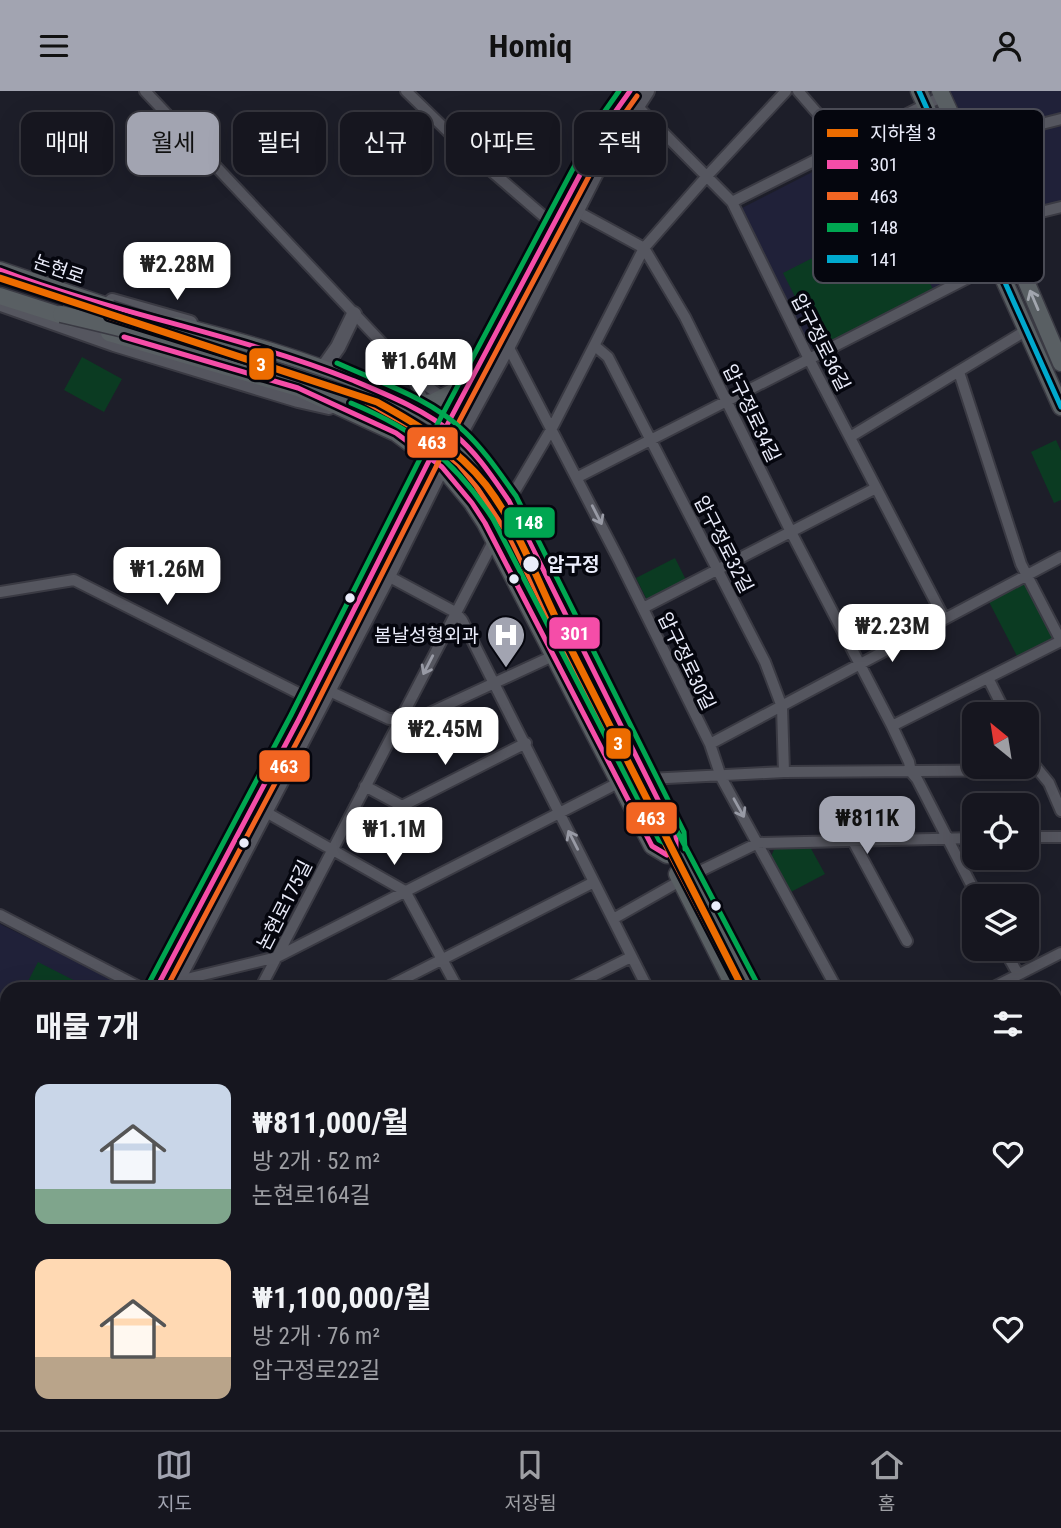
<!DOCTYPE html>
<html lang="ko">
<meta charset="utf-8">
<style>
:root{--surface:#16161f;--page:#23232c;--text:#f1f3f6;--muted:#9e9fa4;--line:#35353d;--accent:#a2a4b1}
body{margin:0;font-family:"Roboto Condensed","Noto Sans KR",sans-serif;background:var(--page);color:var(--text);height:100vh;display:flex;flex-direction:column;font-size:26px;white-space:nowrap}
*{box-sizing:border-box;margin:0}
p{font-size:23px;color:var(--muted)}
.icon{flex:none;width:38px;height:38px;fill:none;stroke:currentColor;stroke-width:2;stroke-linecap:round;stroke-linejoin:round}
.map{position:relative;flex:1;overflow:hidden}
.drawer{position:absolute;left:0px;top:891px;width:1062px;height:450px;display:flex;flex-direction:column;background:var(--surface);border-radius:21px 21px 0 0;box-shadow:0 7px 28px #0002,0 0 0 2px var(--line)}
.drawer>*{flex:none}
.banner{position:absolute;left:21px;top:21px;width:700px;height:63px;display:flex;gap:14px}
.needle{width:46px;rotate:330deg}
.tools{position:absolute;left:962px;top:611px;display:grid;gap:14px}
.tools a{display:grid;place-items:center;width:77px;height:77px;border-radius:14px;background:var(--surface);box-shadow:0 7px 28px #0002,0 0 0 2px var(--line);font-size:35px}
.price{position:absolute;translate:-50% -60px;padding:0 16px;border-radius:14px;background:#fff;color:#222;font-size:23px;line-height:46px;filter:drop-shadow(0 2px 4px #0008)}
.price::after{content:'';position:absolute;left:50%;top:42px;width:21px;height:16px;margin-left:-10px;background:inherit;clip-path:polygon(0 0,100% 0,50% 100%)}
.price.active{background:var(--accent);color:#111}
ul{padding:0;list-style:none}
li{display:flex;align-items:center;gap:21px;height:175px;padding:0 35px}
li span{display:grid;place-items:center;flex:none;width:196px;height:140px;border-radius:14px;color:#555}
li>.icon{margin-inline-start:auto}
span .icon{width:84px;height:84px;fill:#fffc;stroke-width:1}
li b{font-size:30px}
h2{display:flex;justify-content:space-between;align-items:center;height:84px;padding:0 35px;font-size:30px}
.pill{padding:0 24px;border-radius:14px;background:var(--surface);box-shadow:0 7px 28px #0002,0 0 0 2px var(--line);font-size:24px;line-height:63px}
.pill.active{background:var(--accent);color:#111}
header{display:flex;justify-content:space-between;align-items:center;height:91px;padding:0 35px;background:var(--accent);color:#111;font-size:32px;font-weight:700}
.tabs{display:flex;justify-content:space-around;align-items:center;height:98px;border-top:2px solid var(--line);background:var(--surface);font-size:19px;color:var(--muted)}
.tabs a{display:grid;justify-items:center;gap:4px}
.tabs .active{color:var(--accent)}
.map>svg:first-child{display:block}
.built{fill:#202139}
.green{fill:#0b3b22}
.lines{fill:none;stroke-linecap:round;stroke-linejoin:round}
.street-casing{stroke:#3a3a43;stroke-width:14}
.secondary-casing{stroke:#3a3a43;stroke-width:18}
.primary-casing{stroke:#3a3a43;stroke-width:19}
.street{stroke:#55565f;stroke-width:10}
.secondary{stroke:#55565f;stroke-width:14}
.primary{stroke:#595f63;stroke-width:16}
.primary-bridge-casing{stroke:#3a3a43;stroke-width:19;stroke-linecap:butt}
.primary-bridge{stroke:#595f63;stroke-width:16}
.bus-1-casing{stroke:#05060e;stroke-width:10}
.bus-2-casing{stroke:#05060e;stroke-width:10}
.bus-3-casing{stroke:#05060e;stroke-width:10}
.bus-4-casing{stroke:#05060e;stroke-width:10}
.bus-1{stroke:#f54da8;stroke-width:5}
.bus-2{stroke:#f26522;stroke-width:5}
.bus-3{stroke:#00a651;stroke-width:5}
.bus-4{stroke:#00a9ce;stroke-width:5}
.metro-1-casing{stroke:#05060e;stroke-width:12}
.metro-1{stroke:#ed6c00;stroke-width:7}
.oneway{stroke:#a2a6ae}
.oneway2{stroke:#989aa5}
.stop-dot{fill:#eaecfa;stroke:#05060e;stroke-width:2.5}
.labels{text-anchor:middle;stroke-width:7;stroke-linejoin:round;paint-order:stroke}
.street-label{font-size:19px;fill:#eaecfa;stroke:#05060e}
.stop-label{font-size:19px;font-weight:bold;fill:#eaecfa;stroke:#05060e;text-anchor:start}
.poi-label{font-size:19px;fill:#eaecfa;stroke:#05060e;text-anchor:end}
.key{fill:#05060e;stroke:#4a4b55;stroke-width:2}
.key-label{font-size:19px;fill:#eaecfa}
.line-badge{stroke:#05060e;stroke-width:2.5}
.badge-label{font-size:19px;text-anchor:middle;font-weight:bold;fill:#fff}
</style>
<header><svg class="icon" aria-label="menu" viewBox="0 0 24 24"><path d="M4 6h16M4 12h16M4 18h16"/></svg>Homiq<svg class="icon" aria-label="person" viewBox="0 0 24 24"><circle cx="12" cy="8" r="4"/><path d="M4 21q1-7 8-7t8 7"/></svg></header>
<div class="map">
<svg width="1061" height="1339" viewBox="0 0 1061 1339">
<rect width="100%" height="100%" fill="#1d1e29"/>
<path class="built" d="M 947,0 L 1061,0 L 1061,114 L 997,129 Z
M 869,52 L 943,198 L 815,264 L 740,118 Z
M 0,833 L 122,893 L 128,898 L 7,898 L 7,1041 L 0,1037 Z
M 0,1073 L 7,1077 L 7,1148 L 0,1161 Z
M 154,1334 L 354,1334 L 358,1339 L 158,1339 Z"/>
<path class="green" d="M 877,134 L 883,145 L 905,134 L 927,177 L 904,187 L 892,165 L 904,190 L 924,181 L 933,198 L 821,257 L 783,182 Z
M 82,266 L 122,288 L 104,321 L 64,299 Z
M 1056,349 L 1061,360 L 1061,409 L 1054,412 L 1031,361 Z
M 675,467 L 687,491 L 648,511 L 636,487 Z
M 1024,490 L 1055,547 L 1018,567 L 988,509 Z
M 776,754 L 809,754 L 825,783 L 789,802 L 770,768 Z
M 38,871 L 91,898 L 24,898 Z
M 7,928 L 7,1026 L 0,1022 L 0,942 Z"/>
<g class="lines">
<defs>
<path id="street" d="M 145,0 L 412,284 L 425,313
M 406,0 L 467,59 L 555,135
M 798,0 L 845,54
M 636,14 L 732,111 L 809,268 L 944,527
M 966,57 L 994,45 L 1061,28
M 732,111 L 943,5
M 576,120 L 644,157 L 685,226 L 791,441 L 892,635 L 909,671 L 911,681 L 917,688 L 977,805
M 1002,134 L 1017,127 L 1061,116
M 508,255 L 619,469 L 710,653 L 721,686 L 837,898
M 595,255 L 608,266 L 765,571 L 782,616 L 784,681
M 959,281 L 1021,473 L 1061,550
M 414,286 L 444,307
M 850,346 L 1027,239
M 578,386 L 997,172
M 509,410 L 552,337 L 644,157 L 707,85 L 786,0
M 388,485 L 455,521 L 462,529 L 648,898
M 0,501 L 74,489 L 314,610
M 643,517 L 876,397
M 988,587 L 1006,623
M 323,597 L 389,628 L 421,626 L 555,564
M 892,635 L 1061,550
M 710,653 L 1061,466
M 1027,665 L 1049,692 L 1061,720
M 648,688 L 784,681 L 1037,679
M 365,695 L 402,715 L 526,652
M 264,720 L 405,800 L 458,898
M 1027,746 L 1061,746
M 853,750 L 907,850
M 690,785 L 758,752 L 975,747
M 0,824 L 143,898
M 613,828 L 680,790
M 1004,858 L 1018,883
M 163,898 L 178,890 L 277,866 L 620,691
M 260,898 L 494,449
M 384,898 L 594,791
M 567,898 L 631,866
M 990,898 L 1061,862
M 1055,977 L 1061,970
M 0,1051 L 7,1055
M 0,1291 L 7,1292
M 149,1334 L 153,1339
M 360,1334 L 365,1339
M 491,1334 L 491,1339
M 656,1334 L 669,1339
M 33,1339 L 35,1334
M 114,1339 L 117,1334
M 637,1339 L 642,1334
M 712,1339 L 714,1334
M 795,1339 L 798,1334"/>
<path id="secondary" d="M 112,210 L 190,232
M 1,213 L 114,253 L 298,309 L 329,316
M 326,273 L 338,256 L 354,223
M 366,295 L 387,284 L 392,263
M 156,898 L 299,628 L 446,336 L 608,31 L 630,0
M 173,898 L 388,485 L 442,376 L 508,255 L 603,68 L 647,0
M 1055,1175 L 1061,1168
M 0,1196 L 7,1183
M 1055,1208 L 1061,1201
M 0,1229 L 7,1216
M 252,1334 L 256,1339
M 954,1339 L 958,1334"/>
<path id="primary" d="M 919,0 L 1061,316
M 940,0 L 1002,134 L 1061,272
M 0,179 L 125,221
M 0,205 L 72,228
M 177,234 C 240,250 305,268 364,294 C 393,307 424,319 449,338 C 506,383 544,475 575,539 C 609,608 642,676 676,745 L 676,758
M 109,242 L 298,297 L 396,342 L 442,376 L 472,412 L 485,432 L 652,755 L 667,764
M 409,314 L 433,311 L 470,292
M 673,751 L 750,898
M 677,783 L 735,898
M 922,1334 L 923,1339
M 974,1334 L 980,1339
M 995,1334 L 1002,1339"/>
</defs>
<use href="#street" class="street-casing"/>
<use href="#secondary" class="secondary-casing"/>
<use href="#primary" class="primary-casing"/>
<use href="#street" class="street"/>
<use href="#secondary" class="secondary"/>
<use href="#primary" class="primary"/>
<defs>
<path id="primary-bridge" d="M 111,218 L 191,244
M 61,223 C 130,239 198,256 266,277 C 325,295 380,312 430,349 C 502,403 535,504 574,582 C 601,637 632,691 658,747"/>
</defs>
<use href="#primary-bridge" class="primary-bridge-casing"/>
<use href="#primary-bridge" class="primary-bridge"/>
<defs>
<path id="bus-1" d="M 0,179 C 115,223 237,243 352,289 C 388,304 425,319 455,344 C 477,362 493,387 509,410 L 676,745 L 676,758
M 124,246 L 298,297 L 396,342 L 442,376 L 472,412 L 485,432 L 652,755 L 667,764
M 156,898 L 299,628 L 446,336 L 608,31 L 630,0"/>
<path id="bus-2" d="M 108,226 L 346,300 L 420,341 L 458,373 L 476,395 L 509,445 L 576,582 L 740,898
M 166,898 L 307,632 L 454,340 L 615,36 L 637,5"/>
<path id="bus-3" d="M 337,272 C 381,292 430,307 465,341 C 485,360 500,383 516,405 L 684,741 L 685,758
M 351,312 C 416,339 454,369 493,428 L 659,749 L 672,756
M 677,740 L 758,894
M 148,894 L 291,624 L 438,332 L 600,27 L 619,0"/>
<path id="bus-4" d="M 919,0 L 1061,316"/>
</defs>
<use href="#bus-1" class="bus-1-casing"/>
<use href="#bus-2" class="bus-2-casing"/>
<use href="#bus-3" class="bus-3-casing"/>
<use href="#bus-4" class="bus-4-casing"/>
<use href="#bus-1" class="bus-1"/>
<use href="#bus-2" class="bus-2"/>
<use href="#bus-3" class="bus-3"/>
<use href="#bus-4" class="bus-4"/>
<defs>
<path id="metro-1" d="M 0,187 L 377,311 C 417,333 457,357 486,394 C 521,440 540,497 566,548 C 624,665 684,781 743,898"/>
</defs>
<use href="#metro-1" class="metro-1-casing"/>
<use href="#metro-1" class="metro-1"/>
</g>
<defs><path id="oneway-shaft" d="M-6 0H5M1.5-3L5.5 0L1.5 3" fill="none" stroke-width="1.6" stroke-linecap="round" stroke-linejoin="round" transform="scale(1.75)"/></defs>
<use class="oneway" href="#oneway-shaft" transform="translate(1034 209) rotate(-113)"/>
<g class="oneway2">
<use href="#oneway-shaft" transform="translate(597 424) rotate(63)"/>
<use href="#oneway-shaft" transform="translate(428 574) rotate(117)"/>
<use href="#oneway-shaft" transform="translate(739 717) rotate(61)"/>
<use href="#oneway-shaft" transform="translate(573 749) rotate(-117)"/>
</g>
<defs>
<symbol id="hospital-pin" viewBox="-11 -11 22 30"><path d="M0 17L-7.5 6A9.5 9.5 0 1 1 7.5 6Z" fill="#a2a4b1" stroke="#05060e"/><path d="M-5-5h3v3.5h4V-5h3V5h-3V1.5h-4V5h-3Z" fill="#fff"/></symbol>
</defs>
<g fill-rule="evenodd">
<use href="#hospital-pin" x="484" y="522" width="44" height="60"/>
</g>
<g class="stop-dot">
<circle cx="531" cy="473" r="9"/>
<circle cx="514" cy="488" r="6"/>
<circle cx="350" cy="507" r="6"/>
<circle cx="244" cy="752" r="6"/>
<circle cx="716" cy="815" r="6"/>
</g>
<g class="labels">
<g class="street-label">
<text transform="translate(59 178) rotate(19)" y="7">논현로</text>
<text transform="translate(821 251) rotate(63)" y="7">압구정로36길</text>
<text transform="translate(752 322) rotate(64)" y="7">압구정로34길</text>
<text transform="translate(724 453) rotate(63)" y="7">압구정로32길</text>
<text transform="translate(687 570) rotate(64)" y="7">압구정로30길</text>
<text transform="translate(284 814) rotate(-63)" y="7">논현로175길</text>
</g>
<g class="stop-label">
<text x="547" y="480">압구정</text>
</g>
<g class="poi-label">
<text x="479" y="551">봄날성형외과</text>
</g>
</g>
<rect x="813" y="18" width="231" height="174" rx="10" class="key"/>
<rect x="827" y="38" width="31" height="8" fill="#ed6c00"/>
<rect x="827" y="69" width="31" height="9" fill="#f54da8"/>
<rect x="827" y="101" width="31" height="8" fill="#f26522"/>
<rect x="827" y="132" width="31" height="9" fill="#00a651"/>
<rect x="827" y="164" width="31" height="8" fill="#00a9ce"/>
<g class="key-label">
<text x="870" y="49">지하철 3</text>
<text x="870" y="80">301</text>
<text x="870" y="112">463</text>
<text x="870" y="143">148</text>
<text x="870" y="175">141</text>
</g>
<g class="line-badge">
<rect x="248" y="256" width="27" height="34" rx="7" fill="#ed6c00"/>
<rect x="406" y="335" width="53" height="33" rx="7" fill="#f26522"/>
<rect x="503" y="415" width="53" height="33" rx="7" fill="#00a651"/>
<rect x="548" y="525" width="53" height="34" rx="7" fill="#f54da8"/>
<rect x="605" y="636" width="27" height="33" rx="7" fill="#ed6c00"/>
<rect x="258" y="658" width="53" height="34" rx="7" fill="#f26522"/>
<rect x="625" y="710" width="53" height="34" rx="7" fill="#f26522"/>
</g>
<g class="badge-label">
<text x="261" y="280">3</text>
<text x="432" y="358">463</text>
<text x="529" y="438">148</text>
<text x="575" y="549">301</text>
<text x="618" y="659">3</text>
<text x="284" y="682">463</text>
<text x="651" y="734">463</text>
</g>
</svg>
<div class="tools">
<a><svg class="needle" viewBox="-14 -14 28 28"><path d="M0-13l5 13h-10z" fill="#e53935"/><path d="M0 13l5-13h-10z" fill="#9e9fa4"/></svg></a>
<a><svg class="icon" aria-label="locate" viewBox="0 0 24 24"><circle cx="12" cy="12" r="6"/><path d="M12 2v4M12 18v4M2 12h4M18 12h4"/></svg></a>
<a><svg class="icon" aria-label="layers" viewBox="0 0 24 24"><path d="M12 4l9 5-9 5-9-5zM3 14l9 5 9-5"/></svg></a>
</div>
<b class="price" style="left:177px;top:211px">₩2.28M</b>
<b class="price" style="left:419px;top:308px">₩1.64M</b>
<b class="price" style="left:167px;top:516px">₩1.26M</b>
<b class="price" style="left:892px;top:573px">₩2.23M</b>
<b class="price" style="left:445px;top:676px">₩2.45M</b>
<b class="price active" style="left:867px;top:765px">₩811K</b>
<b class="price" style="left:394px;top:776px">₩1.1M</b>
<div class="banner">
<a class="pill">매매</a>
<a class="pill active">월세</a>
<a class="pill">필터</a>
<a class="pill">신규</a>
<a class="pill">아파트</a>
<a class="pill">주택</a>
</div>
<section class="drawer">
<h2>매물 7개<svg class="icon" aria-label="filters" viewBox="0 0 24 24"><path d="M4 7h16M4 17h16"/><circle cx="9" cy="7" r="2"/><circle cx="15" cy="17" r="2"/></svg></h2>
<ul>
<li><span style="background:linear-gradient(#c9d6e8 75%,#7fa58c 0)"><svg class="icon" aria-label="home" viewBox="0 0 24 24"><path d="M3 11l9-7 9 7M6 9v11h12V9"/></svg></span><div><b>₩811,000/월</b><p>방 2개 · 52 m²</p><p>논현로164길</p></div><svg class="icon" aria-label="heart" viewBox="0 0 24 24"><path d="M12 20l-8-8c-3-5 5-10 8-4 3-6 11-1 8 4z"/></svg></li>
<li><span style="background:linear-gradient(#ffd9b3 70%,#b9a48a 0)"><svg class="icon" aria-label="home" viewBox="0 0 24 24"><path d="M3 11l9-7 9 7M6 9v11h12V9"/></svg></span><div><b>₩1,100,000/월</b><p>방 2개 · 76 m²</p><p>압구정로22길</p></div><svg class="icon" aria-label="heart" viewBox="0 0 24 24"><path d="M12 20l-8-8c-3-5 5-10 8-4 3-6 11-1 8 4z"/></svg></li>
</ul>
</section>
</div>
<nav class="tabs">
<a class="active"><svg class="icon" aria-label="map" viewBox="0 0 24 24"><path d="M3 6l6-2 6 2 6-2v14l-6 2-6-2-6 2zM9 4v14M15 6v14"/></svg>지도</a>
<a><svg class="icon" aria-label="saved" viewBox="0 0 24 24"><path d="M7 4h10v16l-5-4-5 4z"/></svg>저장됨</a>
<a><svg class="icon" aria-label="home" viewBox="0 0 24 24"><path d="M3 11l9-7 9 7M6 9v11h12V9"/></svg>홈</a>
</nav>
